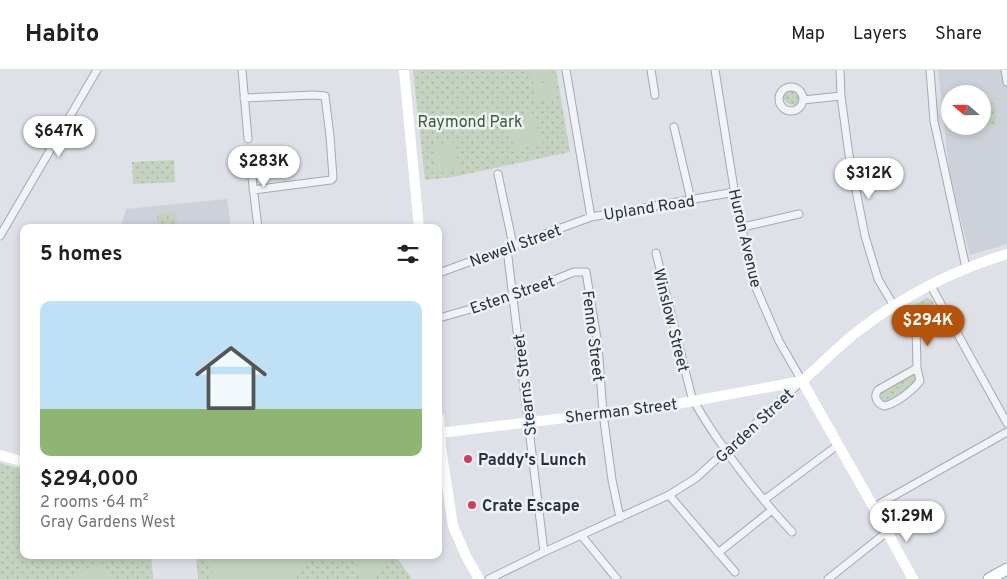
<!DOCTYPE html>
<meta charset="utf-8">
<style>
:root{--surface:#fff;--page:#f2f2f2;--text:#202124;--muted:#757577;--line:#e0e0e0;--accent:#b45309}
body{margin:0;font-family:Overpass,sans-serif;background:var(--page);color:var(--text);height:100vh;display:flex;flex-direction:column;font-size:19px;white-space:nowrap}
*{box-sizing:border-box;margin:0}
p{font-size:16px;color:var(--muted)}
.icon{flex:none;width:28px;height:28px;fill:none;stroke:currentColor;stroke-width:2;stroke-linecap:round;stroke-linejoin:round}
.map{position:relative;flex:1;overflow:hidden}
.drawer{position:absolute;left:20px;top:154px;width:422px;height:335px;display:flex;flex-direction:column;background:var(--surface);border-radius:10px;box-shadow:0 2px 8px #0003}
.drawer>*{flex:none}
.needle{width:32px;rotate:290deg}
.buttons{position:absolute;left:941px;top:15px;display:grid;gap:10px}
.buttons a{display:grid;place-items:center;width:50px;height:50px;border-radius:50%;background:var(--surface);box-shadow:0 2px 8px #0003;font-size:25px}
.price{position:absolute;translate:-50% -42px;padding:0 11px;border-radius:18px;background:#fff;color:#222;font-size:16px;line-height:32px;filter:drop-shadow(0 1px 2px #0008)}
.price::after{content:'';position:absolute;left:50%;top:30px;width:15px;height:11px;margin-left:-8px;background:inherit;clip-path:polygon(0 0,100% 0,50% 100%)}
.price.selected{background:var(--accent);color:#fff}
ul{padding:0;list-style:none}
li{display:grid;align-content:center;gap:10px;height:265px;padding:0 20px}
li+li{border-top:1px solid var(--line)}
li span{display:grid;place-items:center;height:155px;border-radius:10px;color:#555}
li>.icon{margin-inline-start:auto}
span .icon{width:90px;height:90px;fill:#fffc;stroke-width:1}
li b{font-size:21px}
h2{display:flex;justify-content:space-between;align-items:center;height:60px;padding:0 20px;font-size:21px}
header{display:flex;align-items:center;gap:30px;box-sizing:border-box;height:70px;padding:0 25px;background:var(--surface);border-bottom:1px solid var(--line)}
header strong{font-size:24px}
nav{display:flex;gap:28px;margin-inline-start:auto;font-size:18px}
.map>svg:first-child{display:block}
.built{fill:#ccd1da;fill-rule:evenodd}
.grass{fill:url(#grass-dots)}
.garden{fill:#c4d2bf}
.lines{fill:none;stroke-linecap:round;stroke-linejoin:round}
.street-casing{stroke:#a3a9b2;stroke-width:9}
.primary-casing{stroke:#9da7b4;stroke-width:13}
.street{stroke:#f1f3f6;stroke-width:7}
.secondary{stroke:#fff;stroke-width:10}
.primary{stroke:#fff;stroke-width:11}
.poi-dot{fill:#cf415b;stroke:#eef1f5;stroke-width:2}
.labels{text-anchor:middle;stroke-width:5;stroke-linejoin:round;paint-order:stroke}
.park-label{font-size:16px;fill:#3d5b34;stroke:#eef1f5}
.street-label{font-size:16px;fill:#27313f;stroke:#eef1f5}
.poi-label{font-size:16px;font-weight:bold;fill:#27313f;stroke:#eef1f5;text-anchor:start}
</style>
<header>
<strong>Habito</strong>
<nav><a>Map</a><a>Layers</a><a>Share</a></nav>
</header>
<div class="map">
<svg width="1007" height="509" viewBox="0 0 1007 509">
<defs>
<pattern id="grass-dots" width="8" height="8" patternUnits="userSpaceOnUse" patternTransform="scale(1.25)"><rect width="8" height="8" fill="#c4d2bf"/><path d="M2 2h.1M6 6h.1" fill="none" stroke="#a8b5a5" stroke-width="1.8" stroke-linecap="round"/></pattern>
</defs>
<rect width="100%" height="100%" fill="#dee2e8"/>
<path class="built" d="M 938,0 L 1007,0 L 1007,174 L 970,185 L 950,107 ZM 950,24 L 982,24 L 982,56 L 950,56 Z
M 227,129 L 231,157 L 120,158 L 126,139 Z"/>
<path class="grass" d="M 413,0 L 556,0 L 570,82 L 453,107 L 425,110 Z
M 785,19 L 791,20 L 799,26 L 800,30 L 797,35 C 789,35 785,33 782,26 Z
M 985,33 L 994,33 L 997,56 L 986,56 Z
M 174,90 L 175,112 L 133,114 L 132,92 Z
M 176,143 L 177,157 L 158,157 L 157,144 Z
M 927,228 L 932,230 L 937,241 L 921,248 L 911,244 L 909,237 Z
M 915,304 L 918,309 L 897,329 L 887,333 L 881,329 L 880,325 L 884,319 Z
M 0,393 L 24,400 L 24,485 L 151,485 L 153,509 L 0,509 Z
M 196,485 L 395,485 L 412,509 L 198,509 Z"/>
<path class="garden" d="M 530,0 L 552,0 L 554,9 L 533,13 Z
M 554,11 L 557,27 L 536,30 L 533,15 Z
M 528,46 L 536,48 L 540,71 L 546,75 L 543,80 L 537,75 L 517,79 C 505,67 511,49 528,46 Z
M 455,72 L 459,100 L 436,103 L 433,75 Z
M 210,485 L 316,485 L 295,509 L 213,509 Z
M 372,485 L 379,485 L 387,499 L 368,509 L 360,509 L 353,496 Z
M 104,495 L 110,509 L 66,509 L 86,500 Z"/>
<g class="lines">
<defs>
<path id="street" d="M 242,0 L 248,69
M 566,0 L 591,147
M 651,0 L 655,25
M 840,0 L 841,26 L 849,85 L 865,166 L 878,209 L 894,236
M 930,0 L 934,51 L 966,198
M 1005,0 L 1007,12
M779 29a12 12 0 1 1 24 0a12 12 0 1 1-24 0Z
M 244,28 L 314,25 L 325,26 L 330,66 L 333,108 L 331,110 L 253,120
M 803,30 L 841,26
M 674,57 L 691,130
M 249,82 L 258,158
M 498,104 L 513,175
M 743,157 L 799,144
M 0,166 L 97,0
M 507,179 L 544,482
M 656,183 L 691,324 C 697,339 706,351 715,365 C 738,399 764,432 792,462
M 439,203 L 591,147 L 735,122
M 931,216 L 1007,353
M 898,233 L 916,256 L 917,298 L 920,311 C 913,320 896,334 884,336 C 877,333 873,327 878,320 L 917,298
M 439,248 L 513,227 L 574,202 L 586,202 L 598,275 L 603,343 L 612,410 L 620,448
M 916,256 L 945,241
M 669,425 L 735,502
M 764,430 L 838,375
M 874,437 L 1007,362
M 581,465 L 617,509
M 718,483 L 772,440
M 489,509 L 544,482 L 669,425 L 696,408 L 802,311 L 779,271 L 753,211 L 735,125 L 715,0
M 828,509 L 887,462"/>
<path id="primary" d="M 989,509 L 1007,499"/>
</defs>
<use href="#street" class="street-casing"/>
<use href="#primary" class="primary-casing"/>
<use href="#street" class="street"/>
<path class="secondary" d="M 404,0 L 419,158
M 802,311 C 822,294 840,274 862,258 C 905,225 955,200 1007,184
M 802,311 L 874,438 L 913,509
M 439,347 L 441,378 L 453,456 L 466,486 L 479,509
M 439,363 L 666,336 L 802,311
M 0,385 L 24,392"/>
<use href="#primary" class="primary"/>
</g>
<g class="poi-dot">
<circle cx="468" cy="389" r="5"/>
<circle cx="472" cy="435" r="5"/>
</g>
<g class="labels">
<g class="park-label">
<text x="470" y="57">Raymond Park</text>
</g>
<g class="street-label">
<text transform="translate(649 137) rotate(-9)" y="6">Upland Road</text>
<text transform="translate(746 168) rotate(77)" y="6">Huron Avenue</text>
<text transform="translate(515 175) rotate(-20)" y="6">Newell Street</text>
<text transform="translate(512 224) rotate(-19)" y="6">Esten Street</text>
<text transform="translate(672 250) rotate(76)" y="6">Winslow Street</text>
<text transform="translate(594 266) rotate(83)" y="6">Fenno Street</text>
<text transform="translate(524 315) rotate(-97)" y="6">Stearns Street</text>
<text transform="translate(621 340) rotate(-7)" y="6">Sherman Street</text>
<text transform="translate(754 355) rotate(-43)" y="6">Garden Street</text>
</g>
<g class="poi-label">
<text x="478" y="395">Paddy's Lunch</text>
<text x="482" y="441">Crate Escape</text>
</g>
</g>
</svg>
<div class="buttons">
<a><svg class="needle" viewBox="-14 -14 28 28"><path d="M0-13l5 13h-10z" fill="#e53935"/><path d="M0 13l5-13h-10z" fill="#757577"/></svg></a>
</div>
<b class="price" style="left:59px;top:88px">$647K</b>
<b class="price" style="left:264px;top:118px">$283K</b>
<b class="price" style="left:869px;top:130px">$312K</b>
<b class="price selected" style="left:928px;top:277px">$294K</b>
<b class="price" style="left:907px;top:473px">$1.29M</b>
<section class="drawer">
<h2>5 homes<svg class="icon" aria-label="filters" viewBox="0 0 24 24"><path d="M4 7h16M4 17h16"/><circle cx="9" cy="7" r="2"/><circle cx="15" cy="17" r="2"/></svg></h2>
<ul>
<li><span style="background:linear-gradient(#bfe0f5 70%,#8fb573 0)"><svg class="icon" aria-label="home" viewBox="0 0 24 24"><path d="M3 11l9-7 9 7M6 9v11h12V9"/></svg></span><div><b>$294,000</b><p>2 rooms · 64 m²</p><p>Gray Gardens West</p></div></li>
</ul>
</section>
</div>
